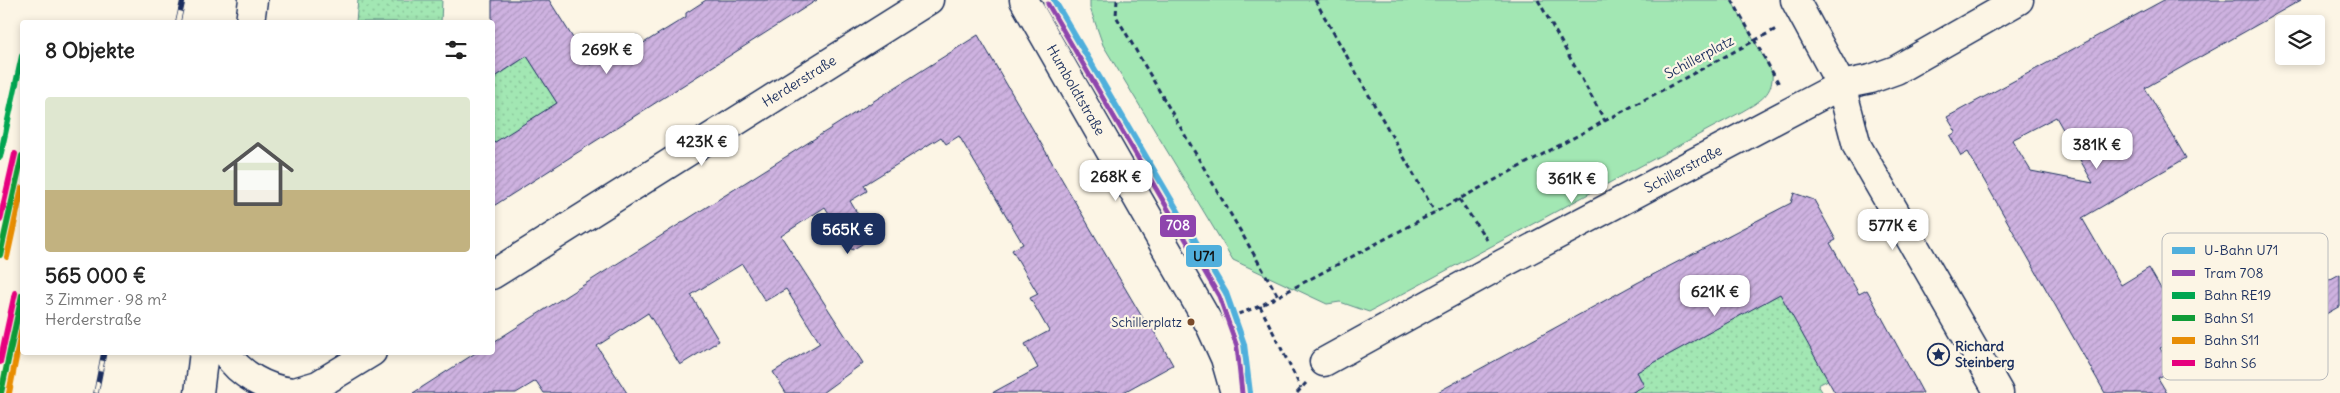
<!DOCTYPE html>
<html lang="de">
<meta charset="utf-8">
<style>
:root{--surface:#fff;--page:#f2f2f2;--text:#222;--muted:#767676;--accent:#1b2f5e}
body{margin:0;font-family:Delius,sans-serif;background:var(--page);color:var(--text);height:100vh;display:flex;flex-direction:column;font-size:19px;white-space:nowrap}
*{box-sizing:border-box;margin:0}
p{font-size:16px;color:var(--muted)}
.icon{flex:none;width:28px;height:28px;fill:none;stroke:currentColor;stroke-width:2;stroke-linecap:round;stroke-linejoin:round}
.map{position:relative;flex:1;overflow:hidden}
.sheet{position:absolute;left:20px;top:20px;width:475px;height:335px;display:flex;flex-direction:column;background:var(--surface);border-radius:5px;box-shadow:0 2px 8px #0003}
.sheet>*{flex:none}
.controls{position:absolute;left:2275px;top:15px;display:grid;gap:10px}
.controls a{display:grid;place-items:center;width:50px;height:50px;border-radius:5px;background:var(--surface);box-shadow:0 2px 8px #0003;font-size:25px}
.price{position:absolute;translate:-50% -42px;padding:0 11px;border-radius:10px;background:#fff;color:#222;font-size:16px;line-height:32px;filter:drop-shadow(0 1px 2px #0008)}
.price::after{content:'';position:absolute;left:50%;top:30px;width:15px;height:11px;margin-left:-8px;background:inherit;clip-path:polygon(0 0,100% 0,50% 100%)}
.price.active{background:var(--accent);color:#fff}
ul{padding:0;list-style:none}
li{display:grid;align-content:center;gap:10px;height:265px;padding:0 25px}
li span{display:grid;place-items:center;height:155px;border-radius:5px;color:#555}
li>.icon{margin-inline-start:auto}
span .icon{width:90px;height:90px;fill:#fffc;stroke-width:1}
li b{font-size:21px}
h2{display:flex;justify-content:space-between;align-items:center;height:60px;padding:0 25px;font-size:21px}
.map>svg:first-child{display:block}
.grass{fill:url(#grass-dots);stroke:#5e8b88}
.park{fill:#a2e7b3;stroke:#5e8b88}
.building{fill:url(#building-hatch);stroke:#1b2f5e;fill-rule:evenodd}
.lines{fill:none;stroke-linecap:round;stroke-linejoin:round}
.street-casing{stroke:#1b2f5e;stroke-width:31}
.secondary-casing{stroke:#1b2f5e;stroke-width:31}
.path{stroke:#1b2f5e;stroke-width:3;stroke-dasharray:5 4;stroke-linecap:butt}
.street{stroke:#fcf5e5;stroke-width:28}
.secondary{stroke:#fcf5e5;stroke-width:28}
.rail-casing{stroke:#1b2f5e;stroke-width:5.5}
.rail{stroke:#fcf5e5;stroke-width:4;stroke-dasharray:11;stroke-linecap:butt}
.rail-1-casing{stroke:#fcf5e5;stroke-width:10}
.rail-2-casing{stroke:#fcf5e5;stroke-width:10}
.rail-3-casing{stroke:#fcf5e5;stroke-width:10}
.rail-4-casing{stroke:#fcf5e5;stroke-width:10}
.rail-1{stroke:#00a651;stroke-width:6}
.rail-2{stroke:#109c37;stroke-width:6}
.rail-3{stroke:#e88d05;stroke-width:6}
.rail-4{stroke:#e6007e;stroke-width:6}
.tram-1-casing{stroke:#fcf5e5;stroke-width:9}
.tram-1{stroke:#8e44ad;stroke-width:5}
.metro-1-casing{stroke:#fcf5e5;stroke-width:10}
.metro-1{stroke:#50afdc;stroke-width:6}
.bus-dot{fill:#7a4b2a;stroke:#fcf5e5;stroke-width:2}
.labels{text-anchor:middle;stroke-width:4.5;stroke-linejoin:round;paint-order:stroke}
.bus-label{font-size:13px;fill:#1b2f5e;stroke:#fcf5e5;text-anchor:end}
.street-label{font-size:14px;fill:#1b2f5e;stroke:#fcf5e5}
.poi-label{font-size:14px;font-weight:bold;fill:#1b2f5e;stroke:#fcf5e5;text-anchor:start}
.key{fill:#fcf5e5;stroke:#b8babc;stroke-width:1}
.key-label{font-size:14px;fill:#1b2f5e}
.line-badge{stroke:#fcf5e5;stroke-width:2}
.badge-label{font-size:14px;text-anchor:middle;font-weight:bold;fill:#fff}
.pale-badge-label{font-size:14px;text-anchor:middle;font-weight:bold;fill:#111}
</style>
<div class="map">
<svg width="2340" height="393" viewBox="0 0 2340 393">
<defs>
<pattern id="grass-dots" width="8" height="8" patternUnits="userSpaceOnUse" patternTransform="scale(1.25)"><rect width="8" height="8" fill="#a2e7b3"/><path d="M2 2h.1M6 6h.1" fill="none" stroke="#8bc69c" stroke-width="1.8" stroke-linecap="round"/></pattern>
<pattern id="building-hatch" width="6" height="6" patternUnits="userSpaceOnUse" patternTransform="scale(1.25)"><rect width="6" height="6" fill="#ceb2e0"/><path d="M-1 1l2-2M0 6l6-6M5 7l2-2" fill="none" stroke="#b099c3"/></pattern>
</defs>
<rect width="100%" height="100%" fill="#fcf5e5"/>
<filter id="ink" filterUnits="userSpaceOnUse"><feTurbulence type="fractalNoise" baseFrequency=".02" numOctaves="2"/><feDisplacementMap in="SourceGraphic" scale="10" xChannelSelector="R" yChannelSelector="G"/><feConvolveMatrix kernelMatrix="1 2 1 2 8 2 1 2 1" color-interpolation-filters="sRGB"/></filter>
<g filter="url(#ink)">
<path class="grass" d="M 358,0 L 442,0 L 441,22 L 356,22 Z
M 527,56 L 557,103 L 493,144 L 493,79 Z
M 1796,285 L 1799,327 L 1828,380 L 1818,385 L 1823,393 L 1631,393 L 1644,386 L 1637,372 Z"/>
<path class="park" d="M 1090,0 L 1731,0 L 1772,72 C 1774,94 1760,101 1743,111 L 1369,312 L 1340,302 L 1327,304 L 1233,260 L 1103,45 L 1090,8 Z"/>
<path class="building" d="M 492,0 L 549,0 L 590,65 L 637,35 L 642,44 L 686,17 L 686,13 L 706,0 L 817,0 L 492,207 L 492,144 L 557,103 L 527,56 L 492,79 Z
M 2164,0 L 2301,0 L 2145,88 L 2186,158 L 2082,218 L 2121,285 L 2149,268 L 2174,311 L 2164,317 L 2176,341 L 2160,348 L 2173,370 L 2158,378 L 2167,393 L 2105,393 L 1968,152 L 1961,156 L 1950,136 L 1956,132 L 1947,117 ZM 2056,117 L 2093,183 L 2031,171 L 2012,140 Z
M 978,35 L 1125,288 L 1148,327 L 1151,326 L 1173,365 L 1122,393 L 992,393 L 1038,368 L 1025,344 L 1049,331 L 1030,298 L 1038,294 L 1012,250 L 1023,244 L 959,136 L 946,144 L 941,137 L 864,185 L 867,191 L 850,201 L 872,238 L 852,250 L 825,207 L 781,236 L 863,363 L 822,393 L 786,393 L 773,372 L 820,343 L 786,289 L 765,301 L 742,264 L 691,295 L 719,341 L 680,365 L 648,313 L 597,346 L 627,393 L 544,393 L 536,381 L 516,393 L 413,393 L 477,352 L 492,352 L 492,343 Z
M 1794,193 L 1814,200 L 1836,240 L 1830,243 L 1859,294 L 1867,290 L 1923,393 L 1835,393 L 1780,294 L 1637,372 L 1644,386 L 1631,393 L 1436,393 L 1637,283 L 1791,203 Z
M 2312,256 L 2327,281 L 2340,274 L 2340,306 L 2305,326 L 2291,302 L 2302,296 L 2288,270 Z"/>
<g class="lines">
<defs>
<path id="street" d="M 1024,0 L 1210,325 L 1225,358 L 1235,393
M 1795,0 L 1841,85 L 1857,146 L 1999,393
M 1324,362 L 1502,264 L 1841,85 L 1871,79 L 1896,70 L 2019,0"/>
<path id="secondary" d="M 250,22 L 253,0
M 492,275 L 929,0
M 225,352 C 240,375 266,389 292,392
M 199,393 L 204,352
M 291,393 L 318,385 L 372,352"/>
</defs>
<use href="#street" class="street-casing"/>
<use href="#secondary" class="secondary-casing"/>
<path class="path" d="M 1117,0 L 1116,16 L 1278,296
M 1315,0 L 1435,212
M 1538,0 L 1605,121
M 1732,0 L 1779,84
M 1459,199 L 1487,240
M 1260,306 L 1301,388
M 1238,314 L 1260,306 L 1778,28
M 1297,393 L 1306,383"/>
<use href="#street" class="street"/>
<use href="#secondary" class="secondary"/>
<defs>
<path id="rail" d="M 178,22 L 183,0
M 96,393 L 104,352"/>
</defs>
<use href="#rail" class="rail-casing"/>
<use href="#rail" class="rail"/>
<defs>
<path id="rail-1" d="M 0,157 L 22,56"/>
<path id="rail-2" d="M 0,255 L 22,156
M 1,393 L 22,295"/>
<path id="rail-3" d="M 7,257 L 22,188
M 9,393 L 22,328"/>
<path id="rail-4" d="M 0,220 L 15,154
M 0,362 L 15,293"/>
</defs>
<use href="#rail-1" class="rail-1-casing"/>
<use href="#rail-2" class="rail-2-casing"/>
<use href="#rail-3" class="rail-3-casing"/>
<use href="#rail-4" class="rail-4-casing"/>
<use href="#rail-1" class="rail-1"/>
<use href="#rail-2" class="rail-2"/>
<use href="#rail-3" class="rail-3"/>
<use href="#rail-4" class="rail-4"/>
<defs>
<path id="tram-1" d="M 1048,4 L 1219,296 L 1237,346 L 1242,393"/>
</defs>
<use href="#tram-1" class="tram-1-casing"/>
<use href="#tram-1" class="tram-1"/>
<defs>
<path id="metro-1" d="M 1054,0 L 1226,293 L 1244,344 L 1250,393"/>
</defs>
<use href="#metro-1" class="metro-1-casing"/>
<use href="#metro-1" class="metro-1"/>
</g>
</g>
<defs>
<symbol id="sight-ring" viewBox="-11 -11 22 22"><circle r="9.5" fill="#fcf5e5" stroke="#1b2f5e" stroke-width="1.5"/><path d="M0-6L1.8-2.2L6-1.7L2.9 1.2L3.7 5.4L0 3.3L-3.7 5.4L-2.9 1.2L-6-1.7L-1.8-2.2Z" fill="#1b2f5e"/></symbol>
</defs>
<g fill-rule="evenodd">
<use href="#sight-ring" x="1926" y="342" width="25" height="25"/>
</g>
<circle class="bus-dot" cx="1191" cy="322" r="4.5"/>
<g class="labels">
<g class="bus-label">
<text x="1182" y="327">Schillerplatz</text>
</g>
<g class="street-label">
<text transform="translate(1699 57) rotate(-28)" y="5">Schillerplatz</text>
<text transform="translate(799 81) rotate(-32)" y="5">Herderstraße</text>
<text transform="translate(1076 90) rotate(60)" y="5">Humboldtstraße</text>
<text transform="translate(1683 169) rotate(-28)" y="5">Schillerstraße</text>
</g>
<g class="poi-label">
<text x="1955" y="351">Richard<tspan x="1955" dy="16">Steinberg</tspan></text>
</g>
</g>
<rect x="2162" y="233" width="166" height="147" rx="8" class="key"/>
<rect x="2172" y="247" width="23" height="7" fill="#50afdc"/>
<rect x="2172" y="270" width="23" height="6" fill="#8e44ad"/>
<rect x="2172" y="292" width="23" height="7" fill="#00a651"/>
<rect x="2172" y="315" width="23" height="6" fill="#109c37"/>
<rect x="2172" y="337" width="23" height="7" fill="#e88d05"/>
<rect x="2172" y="360" width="23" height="6" fill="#e6007e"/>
<g class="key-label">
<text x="2204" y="255">U-Bahn U71</text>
<text x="2204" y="278">Tram 708</text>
<text x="2204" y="300">Bahn RE19</text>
<text x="2204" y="323">Bahn S1</text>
<text x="2204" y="345">Bahn S11</text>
<text x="2204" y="368">Bahn S6</text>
</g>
<g class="line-badge">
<rect x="1159" y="214" width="38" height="24" rx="5" fill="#8e44ad"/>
<rect x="1185" y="244" width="38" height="24" rx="5" fill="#50afdc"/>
</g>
<g class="badge-label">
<text x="1178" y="230">708</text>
</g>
<g class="pale-badge-label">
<text x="1204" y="261">U71</text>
</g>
</svg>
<div class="controls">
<a><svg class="icon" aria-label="layers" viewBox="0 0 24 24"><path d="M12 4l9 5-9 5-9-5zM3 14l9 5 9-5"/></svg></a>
</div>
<b class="price" style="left:607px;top:75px">269K €</b>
<b class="price" style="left:702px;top:167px">423K €</b>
<b class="price" style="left:2097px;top:170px">381K €</b>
<b class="price" style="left:1116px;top:202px">268K €</b>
<b class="price" style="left:1572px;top:204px">361K €</b>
<b class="price" style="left:1893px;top:251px">577K €</b>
<b class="price active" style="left:848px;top:255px">565K €</b>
<b class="price" style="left:1715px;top:317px">621K €</b>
<section class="sheet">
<h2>8 Objekte<svg class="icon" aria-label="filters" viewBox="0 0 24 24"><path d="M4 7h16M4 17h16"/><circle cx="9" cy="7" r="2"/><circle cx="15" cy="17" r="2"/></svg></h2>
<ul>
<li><span style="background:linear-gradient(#dfe7d0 60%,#c2b280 0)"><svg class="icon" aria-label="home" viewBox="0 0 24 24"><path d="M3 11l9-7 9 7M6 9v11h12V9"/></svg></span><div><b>565 000 €</b><p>3 Zimmer · 98 m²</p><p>Herderstraße</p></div></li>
</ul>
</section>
</div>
